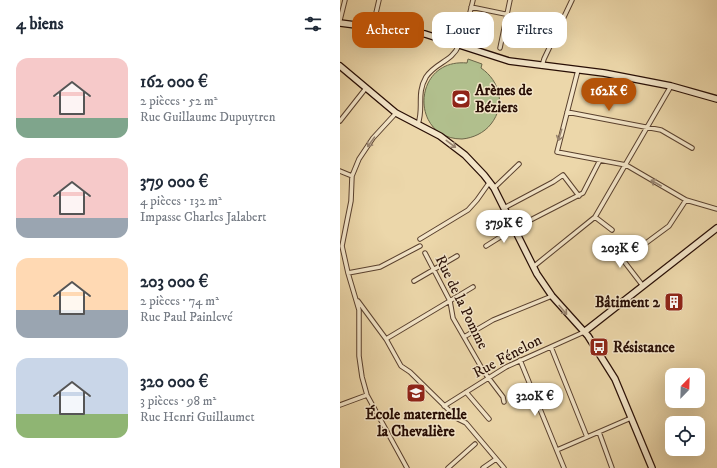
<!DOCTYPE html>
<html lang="fr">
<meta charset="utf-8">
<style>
:root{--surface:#fff;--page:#f2f2f3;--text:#1f2937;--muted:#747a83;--accent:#b45309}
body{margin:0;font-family:"IM FELL DW Pica",serif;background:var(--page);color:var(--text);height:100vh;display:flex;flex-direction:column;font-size:15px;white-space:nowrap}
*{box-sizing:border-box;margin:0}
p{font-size:13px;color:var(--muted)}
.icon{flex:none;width:22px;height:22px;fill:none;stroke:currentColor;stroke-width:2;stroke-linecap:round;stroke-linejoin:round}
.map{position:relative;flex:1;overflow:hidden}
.details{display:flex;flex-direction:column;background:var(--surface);width:340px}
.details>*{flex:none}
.top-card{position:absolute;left:12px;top:12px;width:305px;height:36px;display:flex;gap:8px}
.needle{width:26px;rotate:23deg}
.buttons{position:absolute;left:325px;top:368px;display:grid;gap:8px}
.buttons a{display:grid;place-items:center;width:40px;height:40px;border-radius:8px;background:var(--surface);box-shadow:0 4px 16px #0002;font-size:20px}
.price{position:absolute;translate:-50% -34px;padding:0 9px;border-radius:14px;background:#fff;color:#222;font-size:13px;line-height:26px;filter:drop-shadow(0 1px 2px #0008)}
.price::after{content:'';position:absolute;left:50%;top:24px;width:12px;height:9px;margin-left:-6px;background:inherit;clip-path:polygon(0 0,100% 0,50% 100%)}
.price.on{background:var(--accent);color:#fff}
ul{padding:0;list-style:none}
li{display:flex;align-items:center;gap:12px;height:100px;padding:0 16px}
li span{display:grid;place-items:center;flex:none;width:112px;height:80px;border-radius:12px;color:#555}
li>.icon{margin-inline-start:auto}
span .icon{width:48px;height:48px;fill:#fffc;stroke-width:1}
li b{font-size:17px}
h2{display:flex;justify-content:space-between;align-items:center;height:48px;padding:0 16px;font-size:17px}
.tag{padding:0 14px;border-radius:12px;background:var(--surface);box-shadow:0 4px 16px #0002;font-size:14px;line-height:36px}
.tag.on{background:var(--accent);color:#fff}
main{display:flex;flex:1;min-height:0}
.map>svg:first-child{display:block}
.green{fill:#b1bf8d;stroke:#6c6649}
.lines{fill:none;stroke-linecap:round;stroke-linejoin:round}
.street-casing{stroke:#59402e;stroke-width:5.5}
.secondary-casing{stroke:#280e05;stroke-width:8}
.street{stroke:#f3e5c8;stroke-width:3.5}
.secondary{stroke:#f3e5c8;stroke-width:5.5}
.oneway{stroke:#988470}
.labels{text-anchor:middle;stroke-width:3;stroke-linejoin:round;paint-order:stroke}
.poi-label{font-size:15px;font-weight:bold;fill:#280e05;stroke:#f3e5c8;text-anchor:start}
.street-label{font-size:15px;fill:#280e05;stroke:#f3e5c8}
</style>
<main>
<section class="details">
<h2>4 biens<svg class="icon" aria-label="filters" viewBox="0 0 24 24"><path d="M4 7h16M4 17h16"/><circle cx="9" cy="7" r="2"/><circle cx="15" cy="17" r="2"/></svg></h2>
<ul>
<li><span style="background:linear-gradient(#f6c9c9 75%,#7fa58c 0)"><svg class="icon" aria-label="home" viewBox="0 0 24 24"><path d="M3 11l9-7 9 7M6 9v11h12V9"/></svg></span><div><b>162 000 €</b><p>2 pièces · 52 m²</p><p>Rue Guillaume Dupuytren</p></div></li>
<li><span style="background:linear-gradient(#f6c9c9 75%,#9aa5b1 0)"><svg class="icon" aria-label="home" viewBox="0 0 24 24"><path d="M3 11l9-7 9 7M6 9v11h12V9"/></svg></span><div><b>379 000 €</b><p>4 pièces · 132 m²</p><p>Impasse Charles Jalabert</p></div></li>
<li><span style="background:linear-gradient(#ffd9b3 65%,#9aa5b1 0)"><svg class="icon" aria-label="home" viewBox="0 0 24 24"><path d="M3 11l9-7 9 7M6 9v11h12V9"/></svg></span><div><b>203 000 €</b><p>2 pièces · 74 m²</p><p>Rue Paul Painlevé</p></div></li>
<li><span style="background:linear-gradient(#c9d6e8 70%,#8fb573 0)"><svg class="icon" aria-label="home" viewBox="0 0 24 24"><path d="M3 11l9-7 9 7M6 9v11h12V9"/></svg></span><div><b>320 000 €</b><p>3 pièces · 98 m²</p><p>Rue Henri Guillaumet</p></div></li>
</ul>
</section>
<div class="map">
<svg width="377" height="468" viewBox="0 0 377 468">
<rect width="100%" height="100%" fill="#ecd7aa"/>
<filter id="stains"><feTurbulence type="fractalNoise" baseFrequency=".005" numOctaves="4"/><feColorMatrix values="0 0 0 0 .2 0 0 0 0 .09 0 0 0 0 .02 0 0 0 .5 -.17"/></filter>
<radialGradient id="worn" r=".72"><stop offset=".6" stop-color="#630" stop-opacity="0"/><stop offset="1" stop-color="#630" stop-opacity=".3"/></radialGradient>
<path class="green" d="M 128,59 L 142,64 L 141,68 C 160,81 166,105 151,124 C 144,133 133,138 122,139 C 69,139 72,58 127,63 Z"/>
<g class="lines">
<defs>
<path id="street" d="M 131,7 L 209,23
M 0,20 L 5,0
M 33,26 L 39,0
M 122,46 L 133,0
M 160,48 L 170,0
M 202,66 L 204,59 L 232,0
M 238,70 L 217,152 L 286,165 L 346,200 L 377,209
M 227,112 L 321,130 L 352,148
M 56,113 L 33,138 L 19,159 L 12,176 L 11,201 L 2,246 L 8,273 L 19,310 L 19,356 L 22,377 L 27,395 L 67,468
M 0,121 L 26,88
M 78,124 C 84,108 76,94 86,77 C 96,62 112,62 119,45
M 0,171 L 12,176
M 154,188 L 179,164
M 164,208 L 213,182 L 223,175 L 239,196
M 255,217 L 272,230
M 80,239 L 128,210 L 137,200 L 149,183
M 270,243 L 303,286
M 146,246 L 173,229 L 243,193 L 260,160
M 85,253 L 110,301 L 113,318 L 144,372 L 163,397 L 164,402
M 283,260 L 329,226 L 346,200
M 193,267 L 255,217 L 331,86
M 8,273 L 40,267 L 80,246
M 74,281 L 117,256
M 18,301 L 46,339 L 61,366 L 70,372 L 118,419 L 126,423 L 164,468
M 124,337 L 153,320 L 212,296
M 46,339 L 133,287
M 211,347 L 247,437
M 180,360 L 224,468
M 126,392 L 149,419
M 0,405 L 27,395
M 104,406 L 166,367 L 244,332
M 259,432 L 272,468
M 217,450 L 291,418
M 108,468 L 135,444
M 143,468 L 156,459"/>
<path id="secondary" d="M 0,23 L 85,34 L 169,61 L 264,73 L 331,86 L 377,99
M 0,66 L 56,113 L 100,136 L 125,155 L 144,175 L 154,188 L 197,274 L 212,296 L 248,336 L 275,379 L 312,468
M 244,332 L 377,228"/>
</defs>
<use href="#street" class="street-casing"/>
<use href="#secondary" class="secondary-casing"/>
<use href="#street" class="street"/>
<use href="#secondary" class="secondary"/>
</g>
<defs><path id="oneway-shaft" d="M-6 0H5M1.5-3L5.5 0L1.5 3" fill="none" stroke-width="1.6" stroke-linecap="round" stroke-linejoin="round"/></defs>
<g class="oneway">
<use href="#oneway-shaft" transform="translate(220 135) rotate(107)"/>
<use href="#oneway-shaft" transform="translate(31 142) rotate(126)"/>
<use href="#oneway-shaft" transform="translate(111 144) rotate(37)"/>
<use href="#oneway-shaft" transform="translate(316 183) rotate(-150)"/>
<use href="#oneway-shaft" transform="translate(223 310) rotate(50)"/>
</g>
<defs>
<symbol id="stadium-square" viewBox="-11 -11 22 22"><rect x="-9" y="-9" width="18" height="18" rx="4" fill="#8f2418" stroke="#f3e5c8"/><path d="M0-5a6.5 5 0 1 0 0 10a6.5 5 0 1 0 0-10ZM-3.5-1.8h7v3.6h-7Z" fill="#fff"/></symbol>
<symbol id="building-square" viewBox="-11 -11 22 22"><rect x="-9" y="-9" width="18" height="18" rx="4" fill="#8f2418" stroke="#f3e5c8"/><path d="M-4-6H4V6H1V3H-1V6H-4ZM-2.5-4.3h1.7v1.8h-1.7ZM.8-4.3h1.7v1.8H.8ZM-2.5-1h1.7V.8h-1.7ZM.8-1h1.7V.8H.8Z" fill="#fff"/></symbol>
<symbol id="bus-square" viewBox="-11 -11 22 22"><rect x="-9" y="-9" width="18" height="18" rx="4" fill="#8f2418" stroke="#f3e5c8"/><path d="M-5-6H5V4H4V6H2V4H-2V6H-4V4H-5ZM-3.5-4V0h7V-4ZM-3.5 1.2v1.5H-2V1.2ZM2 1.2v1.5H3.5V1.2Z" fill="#fff"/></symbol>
<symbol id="school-square" viewBox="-11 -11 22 22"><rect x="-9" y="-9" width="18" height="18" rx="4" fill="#8f2418" stroke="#f3e5c8"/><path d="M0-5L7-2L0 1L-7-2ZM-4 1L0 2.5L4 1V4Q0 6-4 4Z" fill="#fff"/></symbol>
</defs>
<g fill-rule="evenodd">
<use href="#stadium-square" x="110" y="88" width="22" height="22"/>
<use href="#building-square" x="323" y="291" width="22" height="22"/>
<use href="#bus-square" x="248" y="336" width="22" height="22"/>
<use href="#school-square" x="65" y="382" width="22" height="22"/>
</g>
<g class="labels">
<g class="poi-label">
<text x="135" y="95">Arènes de<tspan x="135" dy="17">Béziers</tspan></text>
<text x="320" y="307" text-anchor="end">Bâtiment 2</text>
<text x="273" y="352">Résistance</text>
<text x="76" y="419" text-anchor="middle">École maternelle<tspan x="76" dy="17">la Chevalière</tspan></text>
</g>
<g class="street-label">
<text transform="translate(122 302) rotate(64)" y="5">Rue de la Pomme</text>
<text transform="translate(167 356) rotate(-28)" y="5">Rue Fénelon</text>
</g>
</g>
<rect width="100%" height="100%" filter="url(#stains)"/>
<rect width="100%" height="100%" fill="url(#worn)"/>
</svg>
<div class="buttons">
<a><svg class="needle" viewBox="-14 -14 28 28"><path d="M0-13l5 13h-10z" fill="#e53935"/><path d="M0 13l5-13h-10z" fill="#747a83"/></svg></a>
<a><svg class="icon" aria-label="locate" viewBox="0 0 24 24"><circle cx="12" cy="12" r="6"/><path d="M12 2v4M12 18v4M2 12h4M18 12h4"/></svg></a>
</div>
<b class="price on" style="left:269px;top:112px">162K €</b>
<b class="price" style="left:164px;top:244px">379K €</b>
<b class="price" style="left:280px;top:269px">203K €</b>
<b class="price" style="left:195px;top:417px">320K €</b>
<div class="top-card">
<a class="tag on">Acheter</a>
<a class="tag">Louer</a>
<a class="tag">Filtres</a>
</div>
</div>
</main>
